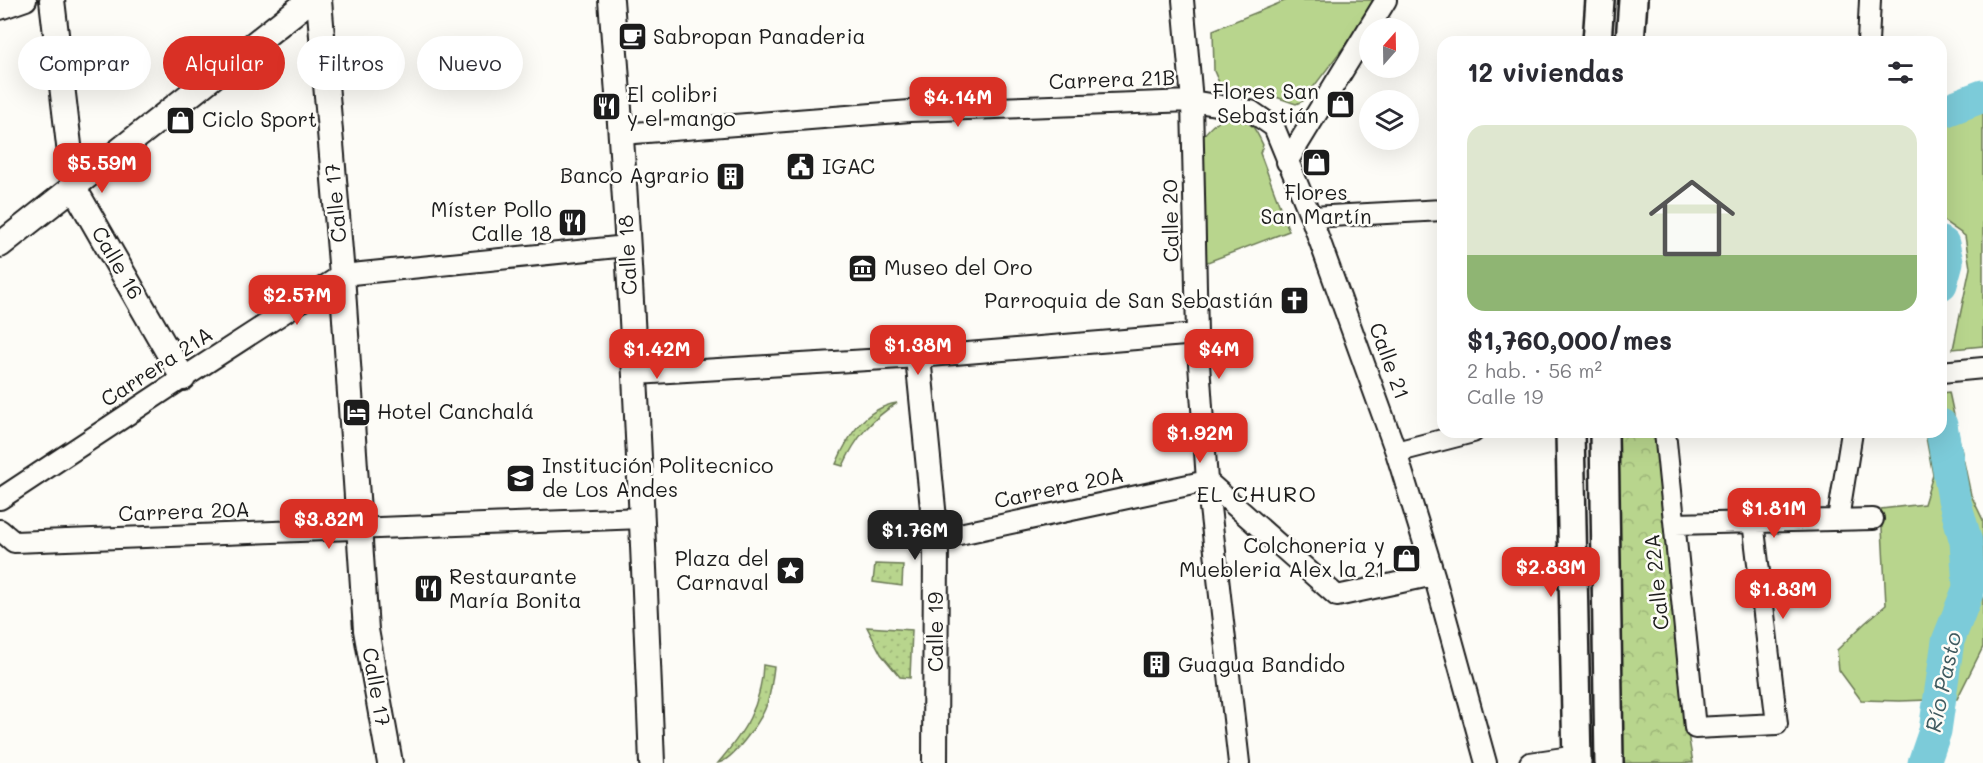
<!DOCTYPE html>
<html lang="es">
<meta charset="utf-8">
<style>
:root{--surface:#fff;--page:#f7f7f7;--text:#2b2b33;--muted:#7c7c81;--line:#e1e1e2;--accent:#d93025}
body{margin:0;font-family:Mali,sans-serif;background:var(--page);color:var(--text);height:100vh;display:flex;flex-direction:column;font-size:22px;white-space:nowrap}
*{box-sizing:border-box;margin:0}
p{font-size:20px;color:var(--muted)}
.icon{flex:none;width:33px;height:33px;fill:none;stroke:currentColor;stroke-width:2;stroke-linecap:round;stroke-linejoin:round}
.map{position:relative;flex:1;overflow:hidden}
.panel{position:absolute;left:1437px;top:36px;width:510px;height:402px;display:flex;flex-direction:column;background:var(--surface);border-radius:18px;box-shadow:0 6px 24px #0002}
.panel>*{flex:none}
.guide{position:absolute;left:18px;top:36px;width:570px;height:54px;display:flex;gap:12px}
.needle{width:39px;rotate:20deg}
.buttons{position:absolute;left:1359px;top:18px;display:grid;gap:12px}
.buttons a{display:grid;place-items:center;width:60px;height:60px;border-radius:50%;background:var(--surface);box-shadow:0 6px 24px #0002;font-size:30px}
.price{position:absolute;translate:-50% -51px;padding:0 14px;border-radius:12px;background:var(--accent);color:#fff;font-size:20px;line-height:39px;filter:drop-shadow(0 2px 3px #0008)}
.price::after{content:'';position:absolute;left:50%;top:36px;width:18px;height:14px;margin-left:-9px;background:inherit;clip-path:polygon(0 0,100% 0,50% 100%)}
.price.on{background:#222;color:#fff}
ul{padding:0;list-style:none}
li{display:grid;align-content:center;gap:12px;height:318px;padding:0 30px}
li+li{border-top:2px solid var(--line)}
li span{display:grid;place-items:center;height:186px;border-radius:18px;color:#555}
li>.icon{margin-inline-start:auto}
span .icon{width:108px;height:108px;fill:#fffc;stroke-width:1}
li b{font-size:26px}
h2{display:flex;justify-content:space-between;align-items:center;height:72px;padding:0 30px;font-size:26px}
.pill{padding:0 21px;border-radius:27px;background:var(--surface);box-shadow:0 6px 24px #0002;font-size:21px;line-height:54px}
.pill.on{background:var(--accent);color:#fff}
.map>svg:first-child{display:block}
.grass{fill:#b8d58d;stroke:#6a7854;stroke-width:1.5}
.park{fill:url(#park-crowns);stroke:#6a7854;stroke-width:1.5}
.garden{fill:url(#garden-dots);stroke:#6a7854;stroke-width:1.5}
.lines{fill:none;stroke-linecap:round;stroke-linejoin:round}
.river{stroke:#7ccbd9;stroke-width:33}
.minor-casing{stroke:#1c1c1c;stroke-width:24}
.tertiary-casing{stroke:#1c1c1c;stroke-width:28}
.secondary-casing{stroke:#1c1c1c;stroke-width:32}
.minor{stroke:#fdfcf7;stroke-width:20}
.tertiary{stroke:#fdfcf7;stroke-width:24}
.secondary{stroke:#fdfcf7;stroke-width:27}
.labels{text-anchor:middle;stroke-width:5;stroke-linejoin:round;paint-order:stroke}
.poi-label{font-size:21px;fill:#1c1c1c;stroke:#fdfcf7;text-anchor:start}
.street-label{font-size:21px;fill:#1c1c1c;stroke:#fdfcf7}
.neighbourhood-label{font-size:22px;letter-spacing:1.5px;fill:#1c1c1c;stroke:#fdfcf7}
.water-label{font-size:22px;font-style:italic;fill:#3e595e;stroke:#fdfcf7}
</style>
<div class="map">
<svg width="1983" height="763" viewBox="0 0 1983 763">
<defs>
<pattern id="park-crowns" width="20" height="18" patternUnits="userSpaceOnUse" patternTransform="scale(1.5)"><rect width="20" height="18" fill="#b8d58d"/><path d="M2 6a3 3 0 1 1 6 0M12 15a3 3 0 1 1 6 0" fill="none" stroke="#9eb679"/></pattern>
<pattern id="garden-dots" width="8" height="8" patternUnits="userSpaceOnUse" patternTransform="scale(1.5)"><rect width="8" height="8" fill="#b8d58d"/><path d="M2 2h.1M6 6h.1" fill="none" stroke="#9eb679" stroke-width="1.8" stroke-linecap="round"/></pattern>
</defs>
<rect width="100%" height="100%" fill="#fdfcf7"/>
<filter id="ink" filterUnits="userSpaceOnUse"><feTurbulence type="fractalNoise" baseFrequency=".0167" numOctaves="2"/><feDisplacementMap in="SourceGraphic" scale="12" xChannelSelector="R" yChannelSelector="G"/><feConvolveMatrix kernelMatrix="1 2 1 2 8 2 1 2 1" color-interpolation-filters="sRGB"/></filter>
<g filter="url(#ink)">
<path class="grass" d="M 1287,0 L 1379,0 L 1303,101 L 1296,104 L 1276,97 L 1221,87 L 1214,71 L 1213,30 Z
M 1983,104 L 1983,346 L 1953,349 L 1970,268 L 1965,236 L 1941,219 L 1941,120 Z
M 1234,117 C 1252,120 1256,130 1263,145 L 1260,153 L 1289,231 L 1205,263 L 1203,136 C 1212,125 1219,118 1234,117 Z
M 1949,392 L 1971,495 L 1983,520 L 1983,647 L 1957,699 L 1900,701 L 1861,700 L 1839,670 L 1837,650 L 1865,623 L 1886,605 L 1881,509 L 1924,504 L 1933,475 L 1925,432 L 1941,432 L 1941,393 Z"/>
<path class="park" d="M 1616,432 L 1657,432 L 1687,728 L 1693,763 L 1615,763 Z"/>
<path class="garden" d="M 897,403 C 871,419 855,439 843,466 L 836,464 C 848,436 865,408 897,403 Z
M 875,564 L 903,565 L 902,586 L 873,582 Z
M 867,627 L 912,630 L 910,678 L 900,677 L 881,654 Z
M 763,665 L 774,667 C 772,681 771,696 765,709 C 759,723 732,761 718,763 C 745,731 761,707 763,665 Z"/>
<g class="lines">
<path class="river" d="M 1941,112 L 1983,96
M 1941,243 L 1943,244 L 1947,262 L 1941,284
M 1924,763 L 1935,731 L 1948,641 L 1969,588 L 1966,542 L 1954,499 L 1941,425"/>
<defs>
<path id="minor" d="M 1183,0 L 1192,101 L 1197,334 L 1207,481 L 1239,763
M 0,9 L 26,0
M 1868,42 L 1870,0
M 622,134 L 910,111 L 1192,101 L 1251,111 L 1274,127 L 1311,217 L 1396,452 L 1434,575 L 1486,763
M 1287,162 L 1386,0
M 1311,217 L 1443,210
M 1941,372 L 1983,368
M 636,374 L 918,357 L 1197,334
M 1665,432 L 1695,728 L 1777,724 L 1753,521
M 1396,452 L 1473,432
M 0,499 L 183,378 L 342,275 L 627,246
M 1838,519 L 1852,432
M 1675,524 L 1873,519
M 0,530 L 14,542 L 642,518
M 936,539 L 1207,481 L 1337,596 L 1434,575
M 1530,763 L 1577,756"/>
<path id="tertiary" d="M 52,0 L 74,188 L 183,378
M 319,0 L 342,275 L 366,630 L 390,763
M 611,0 C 631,254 642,508 652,763
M 0,245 L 310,0
M 918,357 L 936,539 L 935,763"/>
<path id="secondary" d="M 1597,42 L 1600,0
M 1630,42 L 1633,0
M 1570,432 L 1577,763
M 1604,432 L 1609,763"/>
</defs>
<use href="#minor" class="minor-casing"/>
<use href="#tertiary" class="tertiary-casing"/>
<use href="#secondary" class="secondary-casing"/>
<use href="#minor" class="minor"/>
<use href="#tertiary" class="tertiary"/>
<use href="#secondary" class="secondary"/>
</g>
</g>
<defs>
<symbol id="cafe-square" viewBox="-11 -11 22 22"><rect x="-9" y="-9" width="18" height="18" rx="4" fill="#1c1c1c" stroke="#fdfcf7"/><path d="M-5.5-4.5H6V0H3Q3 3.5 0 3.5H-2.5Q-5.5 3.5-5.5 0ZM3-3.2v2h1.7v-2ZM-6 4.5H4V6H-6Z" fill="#fff"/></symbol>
<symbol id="shop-square" viewBox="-11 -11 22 22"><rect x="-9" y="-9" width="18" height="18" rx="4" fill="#1c1c1c" stroke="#fdfcf7"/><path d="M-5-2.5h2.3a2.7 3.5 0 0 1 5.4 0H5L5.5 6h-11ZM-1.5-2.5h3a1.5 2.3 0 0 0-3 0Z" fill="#fff"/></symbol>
<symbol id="restaurant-square" viewBox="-11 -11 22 22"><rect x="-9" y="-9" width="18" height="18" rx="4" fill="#1c1c1c" stroke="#fdfcf7"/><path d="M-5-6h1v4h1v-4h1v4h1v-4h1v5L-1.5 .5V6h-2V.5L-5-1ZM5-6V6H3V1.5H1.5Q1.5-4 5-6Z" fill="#fff"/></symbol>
<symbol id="civic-square" viewBox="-11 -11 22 22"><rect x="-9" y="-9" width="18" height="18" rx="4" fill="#1c1c1c" stroke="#fdfcf7"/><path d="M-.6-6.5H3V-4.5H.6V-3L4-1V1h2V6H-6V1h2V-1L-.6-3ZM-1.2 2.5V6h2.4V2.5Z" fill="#fff"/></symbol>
<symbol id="building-square" viewBox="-11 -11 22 22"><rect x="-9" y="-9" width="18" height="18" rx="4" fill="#1c1c1c" stroke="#fdfcf7"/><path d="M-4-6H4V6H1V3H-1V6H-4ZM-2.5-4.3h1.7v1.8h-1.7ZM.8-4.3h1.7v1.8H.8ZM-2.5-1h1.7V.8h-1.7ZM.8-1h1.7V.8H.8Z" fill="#fff"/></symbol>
<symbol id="museum-square" viewBox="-11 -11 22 22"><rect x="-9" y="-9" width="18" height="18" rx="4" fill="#1c1c1c" stroke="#fdfcf7"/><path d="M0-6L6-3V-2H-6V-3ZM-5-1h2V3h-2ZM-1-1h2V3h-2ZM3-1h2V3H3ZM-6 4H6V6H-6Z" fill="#fff"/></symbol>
<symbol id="church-square" viewBox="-11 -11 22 22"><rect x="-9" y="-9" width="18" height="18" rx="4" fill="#1c1c1c" stroke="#fdfcf7"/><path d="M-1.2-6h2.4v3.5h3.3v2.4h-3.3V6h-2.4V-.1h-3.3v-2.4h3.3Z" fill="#fff"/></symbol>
<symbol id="hotel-square" viewBox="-11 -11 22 22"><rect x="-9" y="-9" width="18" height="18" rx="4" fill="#1c1c1c" stroke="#fdfcf7"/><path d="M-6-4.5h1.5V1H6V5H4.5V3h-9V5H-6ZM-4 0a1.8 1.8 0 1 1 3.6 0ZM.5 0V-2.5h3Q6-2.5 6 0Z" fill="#fff"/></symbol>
<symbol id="school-square" viewBox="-11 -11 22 22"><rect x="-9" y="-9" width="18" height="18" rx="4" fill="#1c1c1c" stroke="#fdfcf7"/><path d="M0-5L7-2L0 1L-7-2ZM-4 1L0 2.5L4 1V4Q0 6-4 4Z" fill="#fff"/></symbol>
<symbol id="sight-square" viewBox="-11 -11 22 22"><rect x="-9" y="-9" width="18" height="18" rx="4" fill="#1c1c1c" stroke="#fdfcf7"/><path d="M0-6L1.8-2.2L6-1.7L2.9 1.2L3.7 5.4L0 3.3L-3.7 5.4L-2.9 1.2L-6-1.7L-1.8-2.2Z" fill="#fff"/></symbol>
</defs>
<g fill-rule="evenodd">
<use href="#cafe-square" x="616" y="20" width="33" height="33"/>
<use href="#shop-square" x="1324" y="88" width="33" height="33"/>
<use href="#restaurant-square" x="590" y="90" width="33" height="33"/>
<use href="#shop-square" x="164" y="104" width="33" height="33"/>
<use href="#shop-square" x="1300" y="146" width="33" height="33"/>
<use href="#civic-square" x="784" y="150" width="33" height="33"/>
<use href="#building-square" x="714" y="160" width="33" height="33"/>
<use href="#restaurant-square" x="556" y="206" width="33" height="33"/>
<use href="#museum-square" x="846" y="252" width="33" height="33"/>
<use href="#church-square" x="1278" y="284" width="33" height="33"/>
<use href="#hotel-square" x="340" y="396" width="33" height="33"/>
<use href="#school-square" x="504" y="462" width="33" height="33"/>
<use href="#shop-square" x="1390" y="542" width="33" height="33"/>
<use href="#sight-square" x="774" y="554" width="33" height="33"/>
<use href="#restaurant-square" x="412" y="572" width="33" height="33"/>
<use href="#building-square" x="1140" y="648" width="33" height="33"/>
</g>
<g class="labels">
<g class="poi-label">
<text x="653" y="44">Sabropan Panaderia</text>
<text x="1319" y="99" text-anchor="end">Flores San<tspan x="1319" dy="24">Sebastián</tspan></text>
<text x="627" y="102">El colibri<tspan x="627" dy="24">y el mango</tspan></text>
<text x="202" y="127">Ciclo Sport</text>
<text x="822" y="174">IGAC</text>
<text x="709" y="183" text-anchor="end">Banco Agrario</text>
<text x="1316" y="200" text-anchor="middle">Flores<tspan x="1316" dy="24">San Martín</tspan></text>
<text x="552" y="217" text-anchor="end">Míster Pollo<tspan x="552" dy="24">Calle 18</tspan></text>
<text x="884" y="275">Museo del Oro</text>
<text x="1273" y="308" text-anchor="end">Parroquia de San Sebastián</text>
<text x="377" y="419">Hotel Canchalá</text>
<text x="542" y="473">Institución Politecnico<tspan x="542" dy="24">de Los Andes</tspan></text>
<text x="1385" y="553" text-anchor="end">Colchoneria y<tspan x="1385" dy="24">Muebleria Alex la 21</tspan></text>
<text x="769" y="566" text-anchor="end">Plaza del<tspan x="769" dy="24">Carnaval</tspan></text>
<text x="449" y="584">Restaurante<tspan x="449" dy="24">María Bonita</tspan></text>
<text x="1178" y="672">Guagua Bandido</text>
</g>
<g class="street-label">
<text transform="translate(1112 80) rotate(-2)" y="7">Carrera 21B</text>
<text transform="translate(336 203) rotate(-95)" y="7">Calle 17</text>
<text transform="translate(1171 221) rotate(-91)" y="7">Calle 20</text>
<text transform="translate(628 255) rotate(-93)" y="7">Calle 18</text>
<text transform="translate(117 263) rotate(60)" y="7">Calle 16</text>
<text transform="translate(1389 361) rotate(70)" y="7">Calle 21</text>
<text transform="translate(157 367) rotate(-33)" y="7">Carrera 21A</text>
<text transform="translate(1059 488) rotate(-12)" y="7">Carrera 20A</text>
<text transform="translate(184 512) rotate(-2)" y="7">Carrera 20A</text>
<text transform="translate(1657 582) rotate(-96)" y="7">Calle 22A</text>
<text transform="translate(936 632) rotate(-90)" y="7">Calle 19</text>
<text transform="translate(376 687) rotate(80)" y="7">Calle 17</text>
</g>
<g class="neighbourhood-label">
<text x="1257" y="502">EL CHURO</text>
</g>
<g class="water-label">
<text transform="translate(1943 682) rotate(-78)" y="8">Río Pasto</text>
</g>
</g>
</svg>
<div class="buttons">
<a><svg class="needle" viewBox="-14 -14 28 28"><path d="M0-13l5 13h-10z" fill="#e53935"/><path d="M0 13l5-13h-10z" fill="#7c7c81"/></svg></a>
<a><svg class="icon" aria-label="layers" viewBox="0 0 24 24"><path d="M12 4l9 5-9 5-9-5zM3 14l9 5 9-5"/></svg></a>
</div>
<b class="price" style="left:958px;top:128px">$4.14M</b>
<b class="price" style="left:102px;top:194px">$5.59M</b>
<b class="price" style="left:297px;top:326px">$2.57M</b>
<b class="price" style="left:918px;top:376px">$1.38M</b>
<b class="price" style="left:657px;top:380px">$1.42M</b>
<b class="price" style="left:1219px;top:380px">$4M</b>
<b class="price" style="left:1200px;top:464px">$1.92M</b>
<b class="price" style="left:1774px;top:539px">$1.81M</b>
<b class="price" style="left:329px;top:550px">$3.82M</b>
<b class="price on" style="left:915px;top:561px">$1.76M</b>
<b class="price" style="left:1551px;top:598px">$2.83M</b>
<b class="price" style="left:1783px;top:620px">$1.83M</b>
<div class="guide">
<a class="pill">Comprar</a>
<a class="pill on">Alquilar</a>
<a class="pill">Filtros</a>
<a class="pill">Nuevo</a>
</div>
<section class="panel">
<h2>12 viviendas<svg class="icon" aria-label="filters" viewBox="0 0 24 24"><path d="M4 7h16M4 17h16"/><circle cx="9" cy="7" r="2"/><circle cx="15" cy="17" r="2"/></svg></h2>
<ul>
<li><span style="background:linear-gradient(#dfe7d0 70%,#8fb573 0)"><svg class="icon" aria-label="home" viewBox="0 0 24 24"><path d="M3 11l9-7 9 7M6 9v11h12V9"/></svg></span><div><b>$1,760,000/mes</b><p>2 hab. · 56 m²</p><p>Calle 19</p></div></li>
</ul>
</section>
</div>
